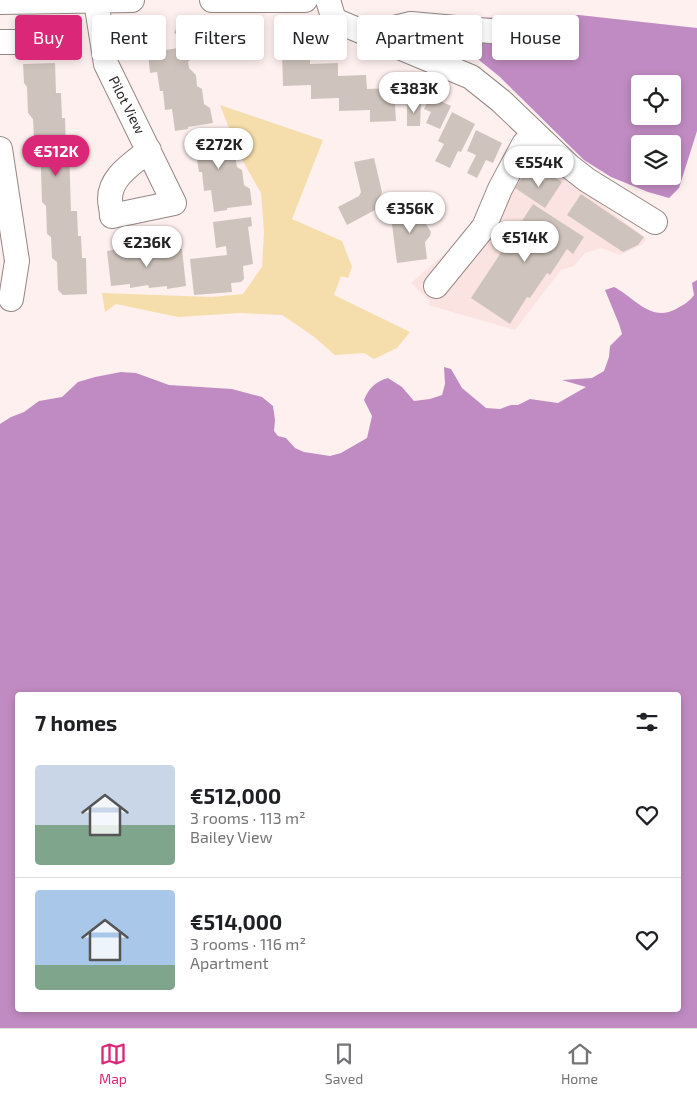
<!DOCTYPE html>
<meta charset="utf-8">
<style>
:root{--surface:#fff;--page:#f2f2f2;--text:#202124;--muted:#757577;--line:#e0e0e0;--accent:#db2777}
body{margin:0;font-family:"Exo 2",sans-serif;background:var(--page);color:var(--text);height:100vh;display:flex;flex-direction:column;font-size:19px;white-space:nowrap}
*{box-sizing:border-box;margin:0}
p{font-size:16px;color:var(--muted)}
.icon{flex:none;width:28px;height:28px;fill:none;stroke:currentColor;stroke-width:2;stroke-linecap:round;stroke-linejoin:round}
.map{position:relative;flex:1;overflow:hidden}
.sheet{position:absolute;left:15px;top:692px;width:666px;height:320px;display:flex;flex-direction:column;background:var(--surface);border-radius:5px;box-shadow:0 2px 8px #0003}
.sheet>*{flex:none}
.top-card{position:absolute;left:15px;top:15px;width:668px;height:45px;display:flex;gap:10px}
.fabs{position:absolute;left:631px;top:75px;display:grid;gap:10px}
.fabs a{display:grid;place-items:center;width:50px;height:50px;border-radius:5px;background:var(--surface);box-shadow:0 2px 8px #0003;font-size:25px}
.price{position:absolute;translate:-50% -42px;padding:0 11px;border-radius:18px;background:#fff;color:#222;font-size:16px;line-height:32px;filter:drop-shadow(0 1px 2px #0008)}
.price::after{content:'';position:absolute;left:50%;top:30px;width:15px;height:11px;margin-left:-8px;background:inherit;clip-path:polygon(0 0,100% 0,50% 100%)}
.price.current{background:var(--accent);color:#fff}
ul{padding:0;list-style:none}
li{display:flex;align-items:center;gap:15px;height:125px;padding:0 20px}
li+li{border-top:1px solid var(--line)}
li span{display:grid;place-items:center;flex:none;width:140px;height:100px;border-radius:5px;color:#555}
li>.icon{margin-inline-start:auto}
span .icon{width:60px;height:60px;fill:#fffc;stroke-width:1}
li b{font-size:21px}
h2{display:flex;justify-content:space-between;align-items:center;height:60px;padding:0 20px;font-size:21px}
.chip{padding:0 18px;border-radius:5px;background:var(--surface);box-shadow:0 2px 8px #0003;font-size:18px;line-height:45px}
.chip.current{background:var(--accent);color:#fff}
.menu{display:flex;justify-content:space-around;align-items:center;height:70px;border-top:1px solid var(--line);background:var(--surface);font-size:14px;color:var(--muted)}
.menu a{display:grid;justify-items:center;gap:2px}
.menu .current{color:var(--accent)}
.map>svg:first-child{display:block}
.built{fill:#fae3e0}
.green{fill:#f5deab}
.water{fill:#c08bc2;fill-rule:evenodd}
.building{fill:#cfc4bd}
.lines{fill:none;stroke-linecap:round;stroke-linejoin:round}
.minor-casing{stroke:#948785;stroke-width:26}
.minor{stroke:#fff;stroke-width:24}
.labels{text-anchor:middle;stroke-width:4;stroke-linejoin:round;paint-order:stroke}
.street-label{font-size:14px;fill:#2a2525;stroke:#fff}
</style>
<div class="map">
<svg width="697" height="1028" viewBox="0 0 697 1028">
<rect width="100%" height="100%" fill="#fef0ee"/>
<path class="built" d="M 517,140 L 647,239 L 641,245 L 620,255 L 601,248 L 585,253 L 574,266 L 561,270 L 515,330 L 428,305 L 430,302 L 411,283 L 478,225 Z"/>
<path class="green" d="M 220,105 L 323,140 L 292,219 L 342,241 L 352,267 L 348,278 L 341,276 L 334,295 L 410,332 L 397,348 L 374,359 L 364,353 L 335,355 L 313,336 L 282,315 L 241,313 L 178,317 L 116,304 L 105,312 L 102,293 L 212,297 L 243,294 L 262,267 L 264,232 L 261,193 L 240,156 Z"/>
<path class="water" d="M 579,15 L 697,28 L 697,131 L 679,188 L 669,198 L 648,192 L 611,177 L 584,160 L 500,77 L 474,56 L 479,18 ZM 640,84 L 672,84 L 672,116 L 640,116 ZM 640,144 L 672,144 L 672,176 L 640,176 Z
M 697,280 L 697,1028 L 0,1028 L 0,424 L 11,417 L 24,412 L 39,401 L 62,397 L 78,382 L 95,377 L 121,372 L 136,373 L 169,385 L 232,389 L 262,397 L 273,406 L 275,420 L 274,431 L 278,436 L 286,438 L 295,448 L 304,452 L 330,456 L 341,453 L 367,438 L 372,416 L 364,400 C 369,388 375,382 388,378 L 402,387 L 414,401 L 430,399 L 442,395 L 445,384 L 444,367 L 451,369 L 462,388 L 486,408 L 500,409 L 511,405 L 518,405 L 530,399 L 558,403 L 586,387 L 562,380 L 592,378 L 604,371 L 609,357 L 610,346 L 622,334 L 619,324 L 605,290 L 614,287 C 634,297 651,323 676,309 C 683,305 689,302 694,295 L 692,283 ZM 18,695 L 679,695 L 679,1010 L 18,1010 Z"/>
<path class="building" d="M 190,15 L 202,15 L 208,17 L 196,43 L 174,33 L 179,22 L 186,25 Z
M 184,47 L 188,47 L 190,61 L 188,61 L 189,68 L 196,75 L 197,86 L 202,89 L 204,104 L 210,108 L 213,123 L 188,127 L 188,129 L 175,131 L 172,109 L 165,110 L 163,91 L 160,91 L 157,72 L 150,73 L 148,53 Z
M 310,52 L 310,64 L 338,63 L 338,76 L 366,75 L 367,89 L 394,88 L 396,121 L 370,122 L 370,110 L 339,111 L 339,98 L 311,99 L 311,85 L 283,86 L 282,53 Z
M 55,63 L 56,93 L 61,93 L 62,118 L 65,118 L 66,150 L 69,150 L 71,211 L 77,211 L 78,236 L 81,236 L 82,258 L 86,258 L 87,294 L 63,295 L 58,290 L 57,262 L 52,258 L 51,237 L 47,234 L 46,206 L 42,202 L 40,141 L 34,139 L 33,119 L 28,113 L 27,87 L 24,83 L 23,64 Z
M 430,96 L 451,106 L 440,129 L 426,123 L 431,112 L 424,109 Z
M 407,102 L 421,103 L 420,126 L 407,126 Z
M 452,112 L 475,124 L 461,152 L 458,151 L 450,168 L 435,161 L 444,144 L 438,141 Z
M 223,129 L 226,133 L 228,149 L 235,156 L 237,167 L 242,170 L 244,185 L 250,189 L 252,205 L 227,208 L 227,210 L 214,212 L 211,190 L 204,191 L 202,172 L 199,172 L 196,153 L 189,154 L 187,134 Z
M 476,130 L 502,143 L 493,163 L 486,160 L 477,178 L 467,173 L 476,155 L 467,151 Z
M 374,158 L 382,192 L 375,210 L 347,225 L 338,207 L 359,196 L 361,192 L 354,162 Z
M 527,170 L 544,181 L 549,174 L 562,182 L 545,208 L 515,188 Z
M 581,194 L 644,237 L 638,245 L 623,252 L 567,215 Z
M 533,204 L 584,237 L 573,254 L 567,249 L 550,275 L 547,273 L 530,298 L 527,297 L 510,324 L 471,298 Z
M 421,205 L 423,222 L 426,224 L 431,232 L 430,236 L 425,242 L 427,259 L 397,263 L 390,209 Z
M 251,217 L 252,226 L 248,227 L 253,264 L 243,266 L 244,279 L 241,282 L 231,283 L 232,292 L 194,295 L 190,259 L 227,255 L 226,246 L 216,248 L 213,222 Z
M 125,248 L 125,251 L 144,249 L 144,251 L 162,248 L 162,251 L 182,249 L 186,286 L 167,289 L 167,286 L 149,288 L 148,285 L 130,288 L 130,284 L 111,286 L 107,251 Z"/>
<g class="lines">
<defs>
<path id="minor" d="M 212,0 L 305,0
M 328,0 L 334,20 L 471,77 L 501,101 L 569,166 L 587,180 L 655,222
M 96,1 L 106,64 L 174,203 L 112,216 C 112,210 110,204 110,199 C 110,176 134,163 149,150
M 0,2 L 132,0
M 369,34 L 411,24 L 535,35
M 0,42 L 45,42
M 0,149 L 17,261 L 11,299
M 436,286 L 484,227 L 500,189 L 524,144 L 534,134"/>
</defs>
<use href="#minor" class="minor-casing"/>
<use href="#minor" class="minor"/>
</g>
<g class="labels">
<g class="street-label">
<text transform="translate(127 105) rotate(63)" y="5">Pilot View</text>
</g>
</g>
</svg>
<div class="fabs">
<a><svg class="icon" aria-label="locate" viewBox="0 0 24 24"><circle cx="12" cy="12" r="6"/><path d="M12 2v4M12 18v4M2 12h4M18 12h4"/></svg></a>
<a><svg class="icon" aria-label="layers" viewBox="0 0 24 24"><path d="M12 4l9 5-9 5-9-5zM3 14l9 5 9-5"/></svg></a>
</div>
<b class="price" style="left:414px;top:114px">€383K</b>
<b class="price" style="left:219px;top:170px">€272K</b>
<b class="price current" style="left:56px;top:177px">€512K</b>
<b class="price" style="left:539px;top:188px">€554K</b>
<b class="price" style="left:410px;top:234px">€356K</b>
<b class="price" style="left:525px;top:263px">€514K</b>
<b class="price" style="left:147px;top:268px">€236K</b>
<div class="top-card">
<a class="chip current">Buy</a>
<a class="chip">Rent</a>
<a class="chip">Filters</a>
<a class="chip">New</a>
<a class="chip">Apartment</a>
<a class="chip">House</a>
</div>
<section class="sheet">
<h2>7 homes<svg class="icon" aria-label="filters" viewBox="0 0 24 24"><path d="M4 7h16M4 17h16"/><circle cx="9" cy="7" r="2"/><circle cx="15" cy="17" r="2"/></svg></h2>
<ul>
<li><span style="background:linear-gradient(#c9d6e8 60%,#7fa58c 0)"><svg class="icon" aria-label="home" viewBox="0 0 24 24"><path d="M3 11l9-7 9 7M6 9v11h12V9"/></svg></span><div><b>€512,000</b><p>3 rooms · 113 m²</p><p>Bailey View</p></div><svg class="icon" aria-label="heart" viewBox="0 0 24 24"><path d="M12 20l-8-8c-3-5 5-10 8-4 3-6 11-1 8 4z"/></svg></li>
<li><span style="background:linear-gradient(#a9c7e8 75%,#7fa58c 0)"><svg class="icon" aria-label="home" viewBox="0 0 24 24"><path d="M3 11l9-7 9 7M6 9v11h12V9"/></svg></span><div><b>€514,000</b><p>3 rooms · 116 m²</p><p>Apartment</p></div><svg class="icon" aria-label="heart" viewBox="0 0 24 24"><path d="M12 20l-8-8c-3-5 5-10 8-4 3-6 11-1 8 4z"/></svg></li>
</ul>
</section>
</div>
<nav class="menu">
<a class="current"><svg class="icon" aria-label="map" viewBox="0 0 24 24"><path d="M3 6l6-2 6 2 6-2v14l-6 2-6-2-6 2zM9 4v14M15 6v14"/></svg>Map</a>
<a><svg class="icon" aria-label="saved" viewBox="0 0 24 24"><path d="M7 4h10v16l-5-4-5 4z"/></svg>Saved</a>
<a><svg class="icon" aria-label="home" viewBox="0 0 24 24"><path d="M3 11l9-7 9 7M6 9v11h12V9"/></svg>Home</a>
</nav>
